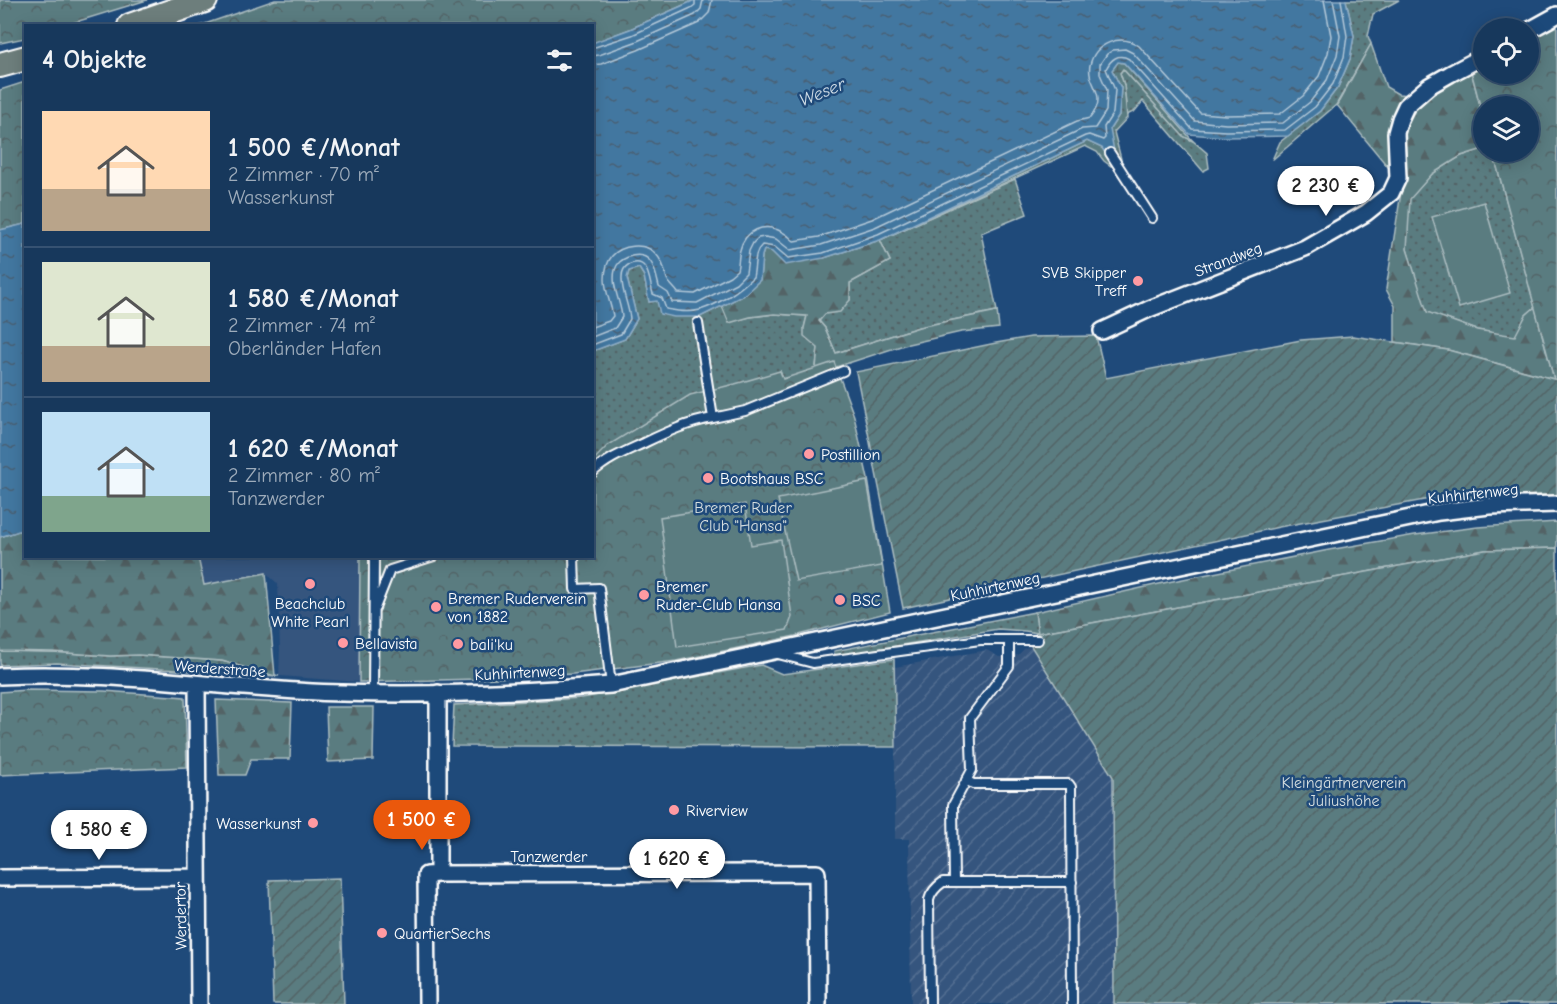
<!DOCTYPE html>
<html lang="de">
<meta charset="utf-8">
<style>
:root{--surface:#17385c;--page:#203f62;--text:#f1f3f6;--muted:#9eacbb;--line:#365272;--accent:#ea580c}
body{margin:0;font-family:"Comic Neue",sans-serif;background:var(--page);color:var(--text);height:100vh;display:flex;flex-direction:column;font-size:22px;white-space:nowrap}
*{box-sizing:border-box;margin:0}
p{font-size:20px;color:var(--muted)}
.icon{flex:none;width:33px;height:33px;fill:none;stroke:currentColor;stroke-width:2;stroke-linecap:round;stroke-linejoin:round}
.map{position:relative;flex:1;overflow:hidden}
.sheet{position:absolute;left:24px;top:24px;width:570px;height:534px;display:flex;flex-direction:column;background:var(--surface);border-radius:0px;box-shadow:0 3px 15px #0003,0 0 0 2px var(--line)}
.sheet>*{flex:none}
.controls{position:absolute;left:1473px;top:18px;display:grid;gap:12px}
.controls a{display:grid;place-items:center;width:66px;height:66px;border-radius:50%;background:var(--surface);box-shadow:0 3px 15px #0003,0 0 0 2px var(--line);font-size:30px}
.price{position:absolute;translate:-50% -51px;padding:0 14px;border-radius:21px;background:#fff;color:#222;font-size:20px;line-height:39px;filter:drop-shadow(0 2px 3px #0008)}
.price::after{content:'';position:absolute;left:50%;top:36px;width:18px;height:14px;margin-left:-9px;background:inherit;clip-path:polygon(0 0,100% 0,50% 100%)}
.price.active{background:var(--accent);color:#fff}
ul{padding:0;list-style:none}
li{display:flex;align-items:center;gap:18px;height:150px;padding:0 18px}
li+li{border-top:2px solid var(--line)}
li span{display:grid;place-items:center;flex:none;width:168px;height:120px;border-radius:0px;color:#555}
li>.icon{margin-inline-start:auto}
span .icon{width:72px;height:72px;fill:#fffc;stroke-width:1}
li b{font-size:26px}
h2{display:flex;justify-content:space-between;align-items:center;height:72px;padding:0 18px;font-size:26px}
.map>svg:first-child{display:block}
.built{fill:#34547e}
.industrial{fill:url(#industrial-furrows)}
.grass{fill:url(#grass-dots);stroke:#acbdc0;stroke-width:1.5}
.forest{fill:url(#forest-firs);stroke:#acbdc0;stroke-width:1.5}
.wetland{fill:url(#wetland-marsh);stroke:#acbdc0;stroke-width:1.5}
.park{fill:url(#park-crowns);stroke:#acbdc0;stroke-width:1.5}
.garden{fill:url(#garden-furrows);stroke:#acbdc0;stroke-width:1.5}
.pitch{fill:#5a7b80;stroke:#acbdc0;stroke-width:1.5}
.water{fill:url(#water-ripples);stroke:#8eadc6;stroke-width:1.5}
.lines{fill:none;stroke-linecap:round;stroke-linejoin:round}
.shore{stroke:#b4c9d9;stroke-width:1.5}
.lane-casing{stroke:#fff;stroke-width:12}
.street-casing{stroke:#fff;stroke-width:20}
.primary-casing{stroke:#fff;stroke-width:28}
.lane{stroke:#1f4a7a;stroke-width:8}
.street{stroke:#1f4a7a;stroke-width:15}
.primary{stroke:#6d7e7c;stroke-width:24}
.poi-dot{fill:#ff9aa2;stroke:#1f4a7a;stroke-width:2}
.labels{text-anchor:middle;stroke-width:5;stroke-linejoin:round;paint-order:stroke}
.street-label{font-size:16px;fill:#fff;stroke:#1f4a7a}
.poi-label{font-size:16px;fill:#fff;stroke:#1f4a7a;text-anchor:start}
.park-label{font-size:16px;fill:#d6dedf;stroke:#1f4a7a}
.water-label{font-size:18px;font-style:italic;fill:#d0dde7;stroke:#1f4a7a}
</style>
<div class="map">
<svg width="1557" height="1004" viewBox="0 0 1557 1004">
<defs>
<pattern id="industrial-furrows" width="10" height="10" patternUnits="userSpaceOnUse" patternTransform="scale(1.5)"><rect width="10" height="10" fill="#34547e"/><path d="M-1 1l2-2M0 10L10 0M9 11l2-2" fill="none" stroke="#526e91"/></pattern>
<pattern id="grass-dots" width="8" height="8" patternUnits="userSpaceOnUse" patternTransform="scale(1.5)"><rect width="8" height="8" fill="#5a7b80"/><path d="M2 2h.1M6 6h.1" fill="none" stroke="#536466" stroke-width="1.8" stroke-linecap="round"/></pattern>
<pattern id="forest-firs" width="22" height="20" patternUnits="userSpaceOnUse" patternTransform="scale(1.5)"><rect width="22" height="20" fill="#5a7b80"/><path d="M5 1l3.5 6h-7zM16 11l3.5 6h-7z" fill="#536466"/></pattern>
<pattern id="wetland-marsh" width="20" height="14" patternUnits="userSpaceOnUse" patternTransform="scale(1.5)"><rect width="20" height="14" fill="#5a7b80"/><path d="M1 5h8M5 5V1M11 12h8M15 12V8" fill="none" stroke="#536466"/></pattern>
<pattern id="park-crowns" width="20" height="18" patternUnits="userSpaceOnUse" patternTransform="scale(1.5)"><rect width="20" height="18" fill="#5a7b80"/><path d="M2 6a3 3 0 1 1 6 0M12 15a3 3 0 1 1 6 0" fill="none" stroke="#536466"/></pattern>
<pattern id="garden-furrows" width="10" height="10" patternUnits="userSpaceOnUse" patternTransform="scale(1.5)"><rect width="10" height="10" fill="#5a7b80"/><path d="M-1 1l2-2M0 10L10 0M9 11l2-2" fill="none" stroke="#536466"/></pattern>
<pattern id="water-ripples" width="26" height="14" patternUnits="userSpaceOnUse" patternTransform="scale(1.5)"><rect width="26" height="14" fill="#4377a0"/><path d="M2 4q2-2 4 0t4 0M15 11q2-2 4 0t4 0" fill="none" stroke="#485f72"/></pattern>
</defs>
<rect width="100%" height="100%" fill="#1f4a7a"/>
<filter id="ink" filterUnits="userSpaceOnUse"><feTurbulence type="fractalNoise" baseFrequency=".0167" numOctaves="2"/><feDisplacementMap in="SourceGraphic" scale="12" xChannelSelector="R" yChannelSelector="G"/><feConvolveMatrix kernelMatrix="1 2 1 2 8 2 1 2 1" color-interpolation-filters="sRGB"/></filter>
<g filter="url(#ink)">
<path class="built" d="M 198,557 L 360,557 L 359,682 L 279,676 L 280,650 L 278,584 L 266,573 L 204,585 Z"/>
<path class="industrial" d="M 1031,646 L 1113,777 L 1114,1004 L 911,1004 L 909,839 L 895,839 L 895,667 L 987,650 L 999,657 L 1018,655 L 1025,648 Z"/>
<path class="grass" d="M 1346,0 L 1399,0 L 1373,14 L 1368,36 L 1371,44 L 1336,105 L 1272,160 L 1280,142 L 1320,111 L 1338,87 L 1350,59 L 1354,36 Z
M 1123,69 L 1183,136 L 1193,141 L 1207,153 L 1209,168 L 1203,171 L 1143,101 L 1135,111 L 1127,115 L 1124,85 L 1120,73 Z
M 1483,149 L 1484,152 L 1493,152 L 1535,307 L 1526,315 L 1516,337 L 1477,330 L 1426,312 L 1407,249 L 1409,199 L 1432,174 L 1461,156 Z
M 1015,179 L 1027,214 L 981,233 L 997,311 L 919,327 L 836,353 L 825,328 L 819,321 L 825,314 L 850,300 L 850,283 L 890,261 L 880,240 Z
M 639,268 L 644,276 L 649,302 L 657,301 L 700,317 L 722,306 L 729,322 L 750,317 L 774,314 L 807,316 L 804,328 L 818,347 L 815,377 L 787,378 L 783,379 L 780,371 L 593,520 L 593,351 L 625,339 L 637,319 L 627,278 L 629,271 Z
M 1035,612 L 1038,633 L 1025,631 L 998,629 L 835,656 L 834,651 Z
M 0,651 L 53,652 L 110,656 L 138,655 L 222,661 L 279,676 L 57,663 L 0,665 Z
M 894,659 L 896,747 L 452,746 L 454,705 L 582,698 L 761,665 L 782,674 Z"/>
<path class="forest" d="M 1371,44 L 1386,87 L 1398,94 L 1409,95 L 1397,111 L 1389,128 L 1388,167 L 1337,105 Z
M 1470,67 L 1483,117 L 1483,149 L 1461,156 L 1432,174 L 1410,199 L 1407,249 L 1427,312 L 1477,330 L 1515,336 L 1526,315 L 1535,307 L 1554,379 L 1448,350 L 1395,342 L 1395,306 L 1386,289 L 1402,186 L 1402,132 L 1419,104 L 1445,82 Z
M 880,240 L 890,261 L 850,283 L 850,300 L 840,312 L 825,314 L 819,321 L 825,328 L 836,353 L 919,327 L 997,311 L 999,328 L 961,332 L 904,345 L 833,368 L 815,377 L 818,348 L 804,336 L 804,328 L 807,316 L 774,314 L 750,317 L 729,323 L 722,306 L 744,295 L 760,280 L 762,256 L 764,250 L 824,258 Z
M 1557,522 L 1557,548 L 1485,550 L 1038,633 L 1035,612 L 1168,582 L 1329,550 L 1415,535 L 1478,527 Z
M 25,529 L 26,556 L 198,557 L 204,585 L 266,573 L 275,676 L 222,661 L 138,655 L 110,656 L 53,652 L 0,651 L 0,537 Z
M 216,700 L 292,703 L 290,759 L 251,759 L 245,775 L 219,775 Z
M 326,707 L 374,707 L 373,760 L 328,762 Z"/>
<path class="wetland" d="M 1118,62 L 1124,63 L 1193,141 L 1183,136 L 1123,69 L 1120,73 L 1124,85 L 1127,118 L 1114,132 L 1121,159 L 1111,166 L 1104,161 L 1097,152 L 1085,146 L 880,240 L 1087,141 L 1102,148 L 1107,155 L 1111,143 L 1110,129 L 1119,115 L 1121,88 L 1112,70 Z"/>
<path class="park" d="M 0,0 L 147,0 L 66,25 L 26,26 L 25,38 L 0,43 Z
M 275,0 L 695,0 L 630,29 L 593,43 L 592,26 L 199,26 Z
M 1557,18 L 1557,380 L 1554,379 L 1493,152 L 1528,152 L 1528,106 L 1484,106 L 1483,117 L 1470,67 L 1483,60 L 1484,74 L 1528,74 L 1529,36 Z
M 25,82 L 25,224 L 0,230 L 0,90 Z
M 834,362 L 854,416 L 868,479 L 890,612 L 795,636 L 676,661 L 573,674 L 477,679 L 359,682 L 360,557 L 592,556 L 593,461 L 607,446 L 690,395 L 735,384 L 780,371 L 783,379 Z
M 27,690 L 104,691 L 185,697 L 187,767 L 0,775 L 0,692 Z"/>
<path class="garden" d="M 1096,336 L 1106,378 L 1301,340 L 1353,336 L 1448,350 L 1557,380 L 1557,495 L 1463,497 L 1424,500 L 1279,527 L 903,608 L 856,372 L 996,343 L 1031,337 Z
M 1557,548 L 1557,1004 L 1114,1004 L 1113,777 L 1031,646 L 1038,633 L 1485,550 Z
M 340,878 L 344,1004 L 273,1004 L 269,880 Z"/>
<path class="pitch" d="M 1484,202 L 1510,293 L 1459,308 L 1432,217 Z
M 867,481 L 882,566 L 796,581 L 778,499 Z
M 745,504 L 751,545 L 781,540 L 792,617 L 787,630 L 677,647 L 660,517 Z"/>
<path class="water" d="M 695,0 L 1346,0 L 1354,36 L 1350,59 L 1338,87 L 1320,111 L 1288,136 L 1225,137 L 1189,134 L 1124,63 L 1118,62 L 1112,70 L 1121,88 L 1119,115 L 1110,129 L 1114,151 L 1107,155 L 1102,148 L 1087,141 L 880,240 L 824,258 L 785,265 L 772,252 L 764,250 L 762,256 L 760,280 L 744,295 L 700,317 L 674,317 L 660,314 L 657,301 L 649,302 L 644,276 L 639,268 L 629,271 L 627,278 L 637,319 L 625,339 L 593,351 L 592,43 L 630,29 Z
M 25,224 L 25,529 L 0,537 L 0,230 Z"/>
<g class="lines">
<path class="shore" d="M 592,48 L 632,35 L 691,8 L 695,5 L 695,0
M 592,56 L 599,55 L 635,42 L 695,15 L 701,9 L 703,0
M 592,65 L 601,64 L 638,50 L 699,23 L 709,13 L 712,0
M 592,327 L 609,321 L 613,316 C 611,304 605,291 605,279 C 605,271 607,262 612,256 C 622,245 644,242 655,253 C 663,261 664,269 667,279 C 669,284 675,288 678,293 L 695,294 L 730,276 L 737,270 C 739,263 738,257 740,250 C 745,230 764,222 782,232 C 787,234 790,238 794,241 L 819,237 L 872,219 L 1077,121 L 1090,118 C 1110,93 1086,86 1090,65 C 1095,43 1121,33 1139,46 L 1200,113 L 1226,115 L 1280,114 L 1303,96 L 1319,76 L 1328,53 L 1331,36 L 1324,0
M 592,337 L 615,328 L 622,317 C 621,302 611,286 615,270 C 617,263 621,260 628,257 C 652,249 655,269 659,287 L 668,293 L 672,302 L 697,303 L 736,283 L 746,273 L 749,251 L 753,243 L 758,238 L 765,237 L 776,239 L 790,250 L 821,245 L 875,227 L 1082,129 L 1095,128 L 1106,111 L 1107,90 L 1100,74 L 1100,64 L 1107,54 L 1113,50 L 1125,49 L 1133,53 L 1195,121 L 1226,124 L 1283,123 L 1310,102 L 1327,80 L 1337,55 L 1340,36 L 1333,0
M 592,345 L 621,334 L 630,319 C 629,305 621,291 622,277 C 622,272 623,268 628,265 C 649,255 649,280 653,294 L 662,298 L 666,309 C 676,311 690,313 700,310 C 719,304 739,291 753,277 C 756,266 753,253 762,245 L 775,247 L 788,258 L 823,253 L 878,234 L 1085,136 L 1089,135 L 1103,140 L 1105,138 L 1104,127 L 1113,113 L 1115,90 L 1106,69 C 1111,59 1118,53 1129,59 L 1192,129 L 1226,131 L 1285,130 L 1315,107 L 1333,84 L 1344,57 L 1347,36 L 1341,0"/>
<defs>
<path id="lane" d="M 1110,153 L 1152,218
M 713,418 L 745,411 L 843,371
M 592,473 C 608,458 627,451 646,442 C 667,432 689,422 713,418 L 698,323
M 574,556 L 575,589 L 599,588 L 611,685
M 375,608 L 390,570 L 434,556
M 778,654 L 813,663 L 980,640 L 1038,640
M 373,693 L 374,556
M 966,780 L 973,784 L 1069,784 L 1071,787 L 1072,1004
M 954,882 L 953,805 L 972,770 L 970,718 L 1009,666 L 1009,640
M 930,1004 L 929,900 C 931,892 936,887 943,882 L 1072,882"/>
<path id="street" d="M 1528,31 L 1557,15
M 1102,331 L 1149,309 L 1305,248 L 1366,213 L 1391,193 L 1398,178 L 1396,133 L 1400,119 L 1406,106 L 1429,86 L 1450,74 L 1484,56
M 0,676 C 114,670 228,690 342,693 C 431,696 521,692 611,685 L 1439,512 L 1489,506 L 1557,504
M 197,684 L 199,1004
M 438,874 L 817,873 L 818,1004
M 0,878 L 198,877
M 427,1004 L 426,875 L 438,874 L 438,693"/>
<path id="primary" d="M 130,26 L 205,0
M 0,65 L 26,58"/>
</defs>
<use href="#lane" class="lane-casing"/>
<use href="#street" class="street-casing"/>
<use href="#primary" class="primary-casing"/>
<use href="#lane" class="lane"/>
<use href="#street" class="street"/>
<use href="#primary" class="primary"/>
</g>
</g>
<g class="poi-dot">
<circle cx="1138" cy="281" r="6"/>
<circle cx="809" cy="454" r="6"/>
<circle cx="708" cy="478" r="6"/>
<circle cx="310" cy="584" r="6"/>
<circle cx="644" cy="595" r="6"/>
<circle cx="840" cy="600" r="6"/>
<circle cx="436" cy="607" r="6"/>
<circle cx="343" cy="643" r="6"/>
<circle cx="458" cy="644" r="6"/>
<circle cx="674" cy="810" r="6"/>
<circle cx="313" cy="823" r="6"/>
<circle cx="382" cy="933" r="6"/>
</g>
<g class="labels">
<g class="street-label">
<text transform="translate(1228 259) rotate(-21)" y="6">Strandweg</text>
<text transform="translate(1473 493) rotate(-6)" y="6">Kuhhirtenweg</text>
<text transform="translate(995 586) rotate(-12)" y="6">Kuhhirtenweg</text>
<text transform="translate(220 668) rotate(4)" y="6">Werderstraße</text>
<text transform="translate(520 672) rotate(-3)" y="6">Kuhhirtenweg</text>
<text x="549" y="862">Tanzwerder</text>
<text transform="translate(180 916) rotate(-91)" y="6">Werdertor</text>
</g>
<g class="poi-label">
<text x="1126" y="278" text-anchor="end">SVB Skipper<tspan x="1126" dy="18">Treff</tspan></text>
<text x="821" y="460">Postillion</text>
<text x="720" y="484">Bootshaus BSC</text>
<text x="656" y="592">Bremer<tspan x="656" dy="18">Ruder-Club Hansa</tspan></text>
<text x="448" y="604">Bremer Ruderverein<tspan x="448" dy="18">von 1882</tspan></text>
<text x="852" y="606">BSC</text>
<text x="310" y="609" text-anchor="middle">Beachclub<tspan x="310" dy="18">White Pearl</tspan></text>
<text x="355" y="649">Bellavista</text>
<text x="470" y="650">bali'ku</text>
<text x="686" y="816">Riverview</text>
<text x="301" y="829" text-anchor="end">Wasserkunst</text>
<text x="394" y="939">QuartierSechs</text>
</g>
<g class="park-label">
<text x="743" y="513">Bremer Ruder<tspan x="743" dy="18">Club "Hansa"</tspan></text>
<text x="1344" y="788">Kleingärtnerverein<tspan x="1344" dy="18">Juliushöhe</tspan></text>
</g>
<g class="water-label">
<text transform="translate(822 92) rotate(-22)" y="6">Weser</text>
</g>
</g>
</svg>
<div class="controls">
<a><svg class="icon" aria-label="locate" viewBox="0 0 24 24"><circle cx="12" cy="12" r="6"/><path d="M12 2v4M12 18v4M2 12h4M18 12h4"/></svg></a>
<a><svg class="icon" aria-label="layers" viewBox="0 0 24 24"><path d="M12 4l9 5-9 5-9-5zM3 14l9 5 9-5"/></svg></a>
</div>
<b class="price" style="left:1326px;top:217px">2 230 €</b>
<b class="price active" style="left:422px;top:851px">1 500 €</b>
<b class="price" style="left:99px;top:861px">1 580 €</b>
<b class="price" style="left:677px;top:890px">1 620 €</b>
<section class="sheet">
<h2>4 Objekte<svg class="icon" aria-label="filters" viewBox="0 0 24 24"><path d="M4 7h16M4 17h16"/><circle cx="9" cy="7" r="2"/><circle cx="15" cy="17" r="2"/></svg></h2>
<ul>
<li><span style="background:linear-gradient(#ffd9b3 65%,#b9a48a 0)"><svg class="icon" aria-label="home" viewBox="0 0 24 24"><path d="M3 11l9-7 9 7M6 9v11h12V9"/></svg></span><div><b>1 500 €/Monat</b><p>2 Zimmer · 70 m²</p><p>Wasserkunst</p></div></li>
<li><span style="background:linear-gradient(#dfe7d0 70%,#b9a48a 0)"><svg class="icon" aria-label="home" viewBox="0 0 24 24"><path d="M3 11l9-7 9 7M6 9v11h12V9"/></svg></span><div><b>1 580 €/Monat</b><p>2 Zimmer · 74 m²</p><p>Oberländer Hafen</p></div></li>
<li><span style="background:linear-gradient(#bfe0f5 70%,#7fa58c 0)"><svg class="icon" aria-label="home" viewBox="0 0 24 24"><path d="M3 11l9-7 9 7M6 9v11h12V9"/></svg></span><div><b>1 620 €/Monat</b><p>2 Zimmer · 80 m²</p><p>Tanzwerder</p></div></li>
</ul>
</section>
</div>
